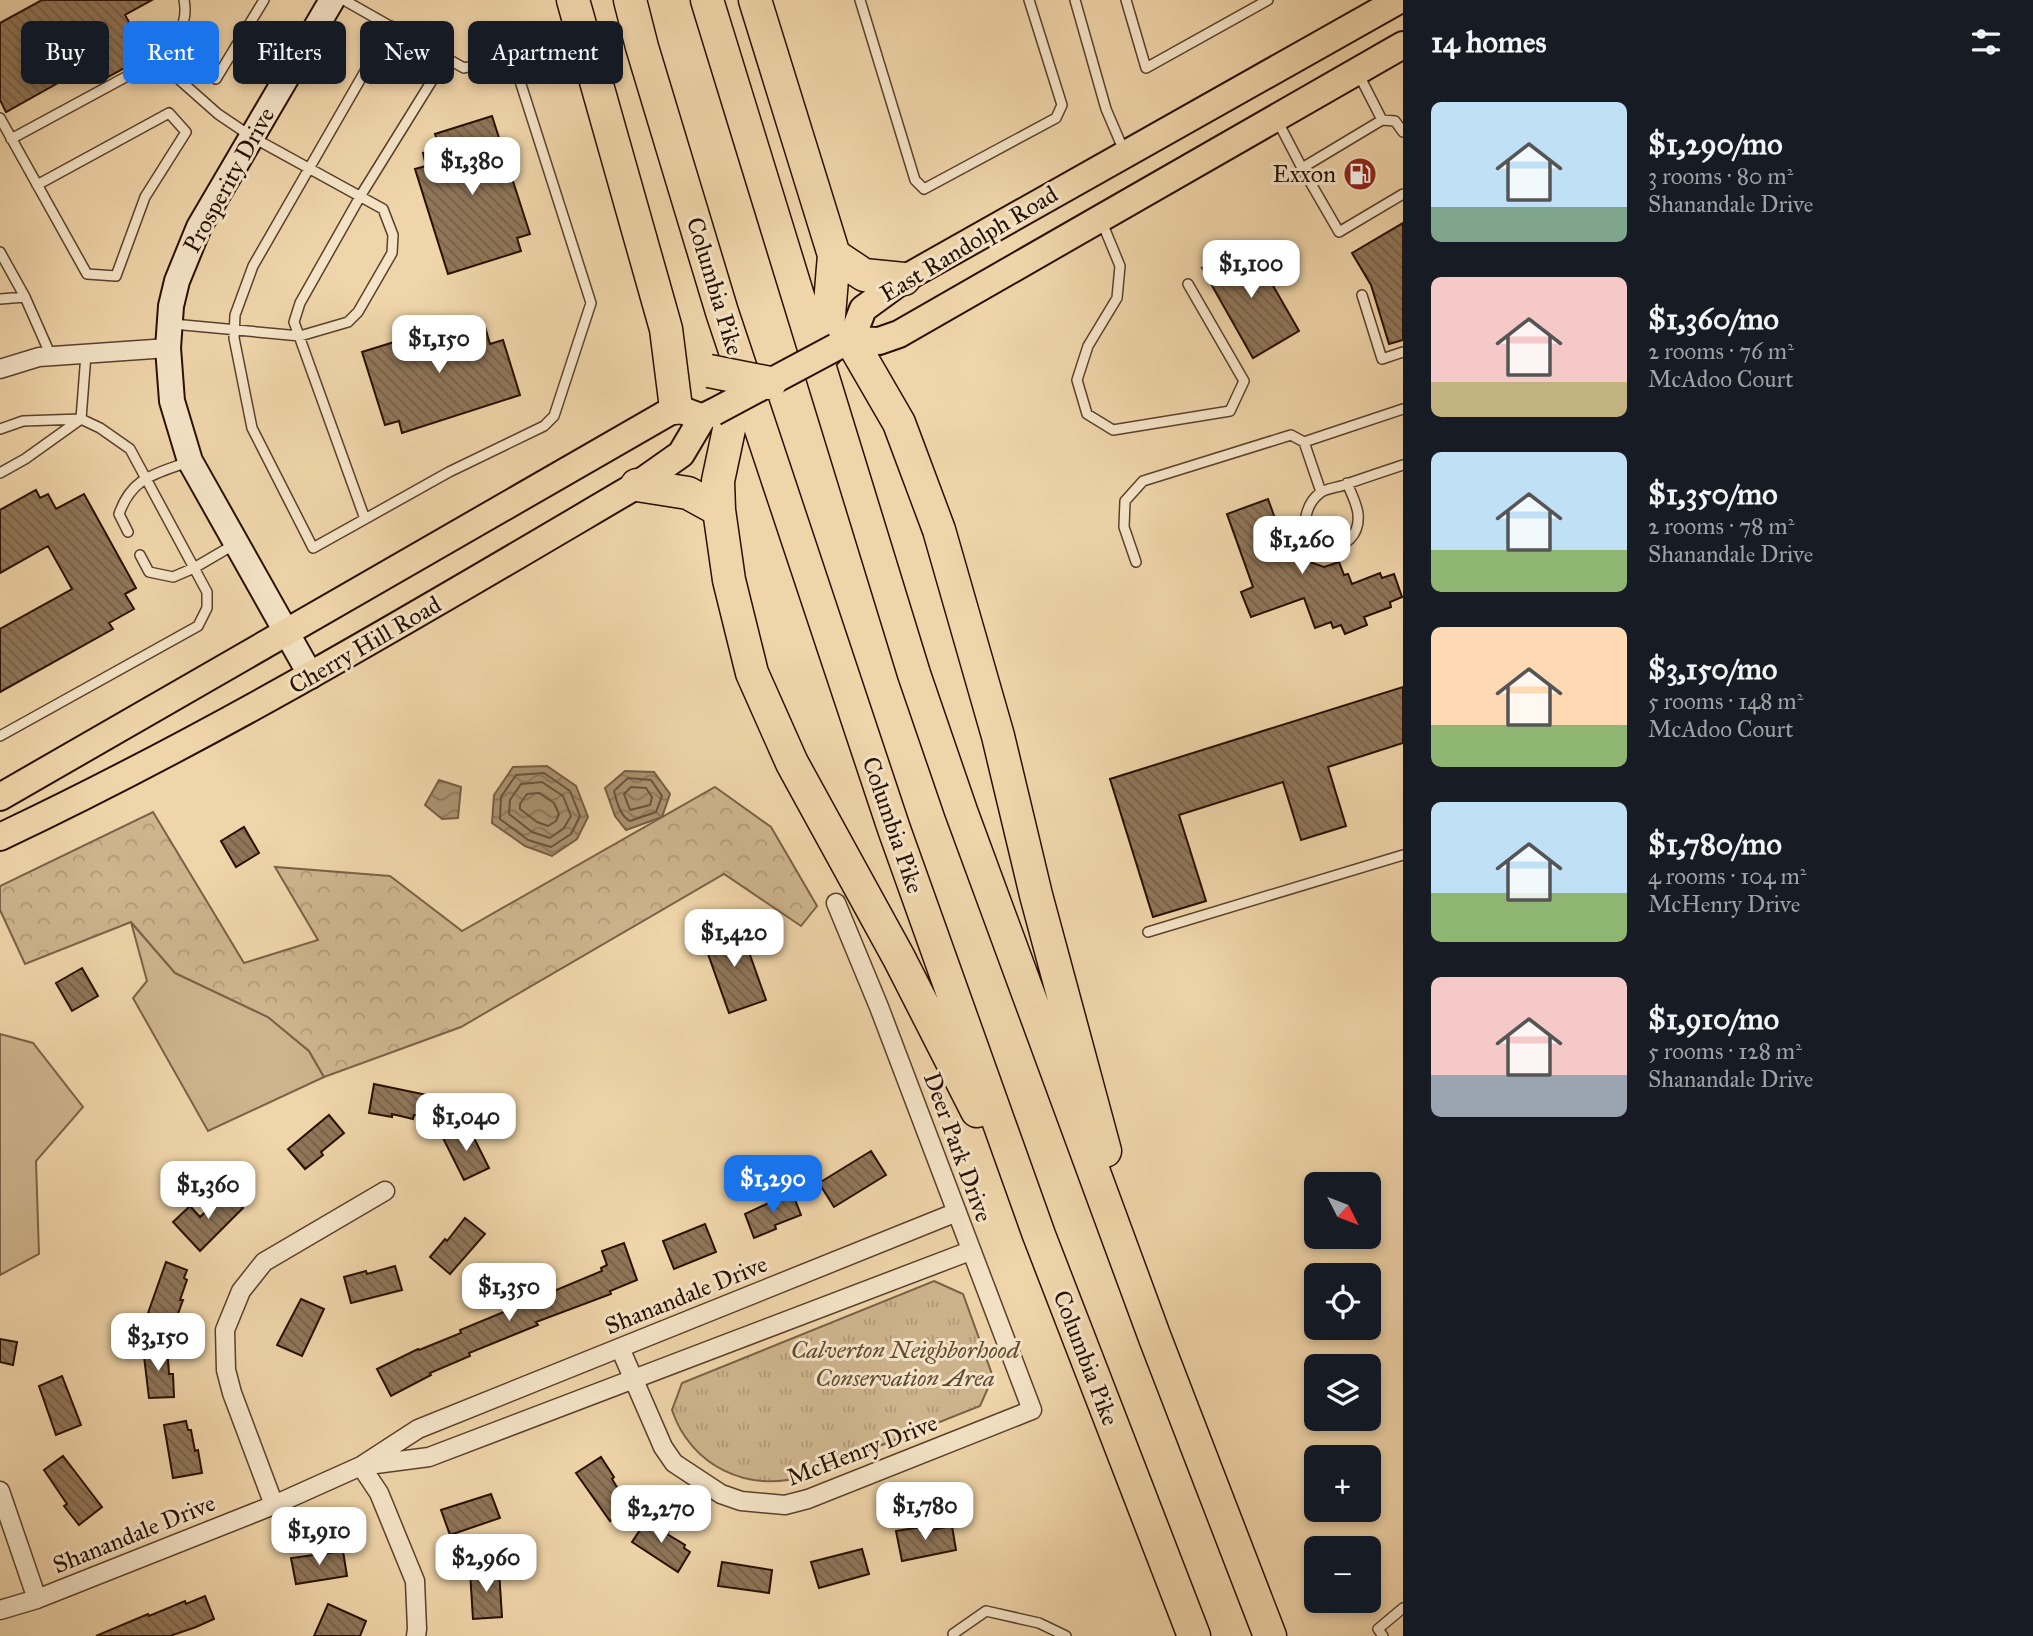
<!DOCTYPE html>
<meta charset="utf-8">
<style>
:root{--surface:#171b24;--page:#242831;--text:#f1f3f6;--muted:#9ea1a6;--accent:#1a73e8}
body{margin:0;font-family:"IM FELL Great Primer",serif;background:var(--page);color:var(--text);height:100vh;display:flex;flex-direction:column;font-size:26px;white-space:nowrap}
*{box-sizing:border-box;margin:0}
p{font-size:23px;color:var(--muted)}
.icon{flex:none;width:38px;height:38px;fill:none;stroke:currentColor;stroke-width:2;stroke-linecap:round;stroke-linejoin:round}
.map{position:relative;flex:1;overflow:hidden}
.drawer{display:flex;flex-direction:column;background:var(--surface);width:630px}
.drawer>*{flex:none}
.hud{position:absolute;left:21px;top:21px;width:665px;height:63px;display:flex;gap:14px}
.needle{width:46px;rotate:132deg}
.buttons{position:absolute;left:1304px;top:1172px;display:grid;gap:14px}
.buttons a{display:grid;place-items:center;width:77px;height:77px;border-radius:10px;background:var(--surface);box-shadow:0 4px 10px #0003;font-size:35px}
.price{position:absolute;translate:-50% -60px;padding:0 16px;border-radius:14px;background:#fff;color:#222;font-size:23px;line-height:46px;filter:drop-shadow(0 2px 4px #0008)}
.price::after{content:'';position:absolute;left:50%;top:42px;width:21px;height:16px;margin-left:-10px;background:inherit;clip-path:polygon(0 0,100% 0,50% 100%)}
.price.selected{background:var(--accent);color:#fff}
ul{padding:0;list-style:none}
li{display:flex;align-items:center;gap:21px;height:175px;padding:0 28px}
li span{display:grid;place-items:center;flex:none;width:196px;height:140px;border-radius:10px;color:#555}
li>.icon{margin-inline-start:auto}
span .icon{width:84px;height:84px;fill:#fffc;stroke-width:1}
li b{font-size:30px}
h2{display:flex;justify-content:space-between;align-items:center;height:84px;padding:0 28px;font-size:30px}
.tag{padding:0 24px;border-radius:10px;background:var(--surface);box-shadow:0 4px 10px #0003;font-size:24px;line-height:63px}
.tag.selected{background:var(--accent);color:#fff}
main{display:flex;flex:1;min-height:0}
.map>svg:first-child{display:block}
.green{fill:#ceb48d;stroke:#7b6247;stroke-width:2}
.forest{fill:url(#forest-crowns);stroke:#7b6247;stroke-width:2}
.park{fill:url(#park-tufts);stroke:#7b6247;stroke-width:2}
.water{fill:url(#water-waves);stroke:#775e44;stroke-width:2}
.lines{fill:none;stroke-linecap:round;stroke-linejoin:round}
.shore{stroke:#6a5139;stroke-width:2}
.building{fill:url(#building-back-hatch);stroke:#281001;stroke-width:2}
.lane-casing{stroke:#5a412b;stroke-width:12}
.street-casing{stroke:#5a412b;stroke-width:21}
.secondary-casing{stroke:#281001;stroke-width:28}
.primary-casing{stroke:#281001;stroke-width:30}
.highway-casing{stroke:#281001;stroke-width:35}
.lane{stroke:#f5e4c8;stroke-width:9}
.street{stroke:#f5e4c8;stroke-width:18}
.secondary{stroke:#f5e4c8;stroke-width:24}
.primary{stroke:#f0d5aa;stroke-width:26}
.highway{stroke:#f0d5aa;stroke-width:32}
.primary-bridge-casing{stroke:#281001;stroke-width:30;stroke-linecap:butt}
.highway-bridge-casing{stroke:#281001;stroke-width:35;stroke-linecap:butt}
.primary-bridge{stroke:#f0d5aa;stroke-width:26}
.highway-bridge{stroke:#f0d5aa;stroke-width:32}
.labels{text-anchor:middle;stroke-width:6;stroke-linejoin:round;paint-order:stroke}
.poi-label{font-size:24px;fill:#281001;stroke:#f5e4c8;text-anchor:end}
.street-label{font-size:24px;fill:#281001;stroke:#f5e4c8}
.park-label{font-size:24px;font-style:italic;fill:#624932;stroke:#f5e4c8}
</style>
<main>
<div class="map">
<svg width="1403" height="1636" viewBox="0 0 1403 1636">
<defs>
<pattern id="forest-crowns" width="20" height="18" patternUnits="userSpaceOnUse" patternTransform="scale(1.75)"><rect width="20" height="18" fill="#ceb48d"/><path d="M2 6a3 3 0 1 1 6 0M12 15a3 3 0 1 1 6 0" fill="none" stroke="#b19a78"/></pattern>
<pattern id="park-tufts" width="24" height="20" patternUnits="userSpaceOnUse" patternTransform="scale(1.75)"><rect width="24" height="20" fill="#ceb48d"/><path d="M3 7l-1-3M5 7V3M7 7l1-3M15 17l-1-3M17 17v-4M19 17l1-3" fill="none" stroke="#b19a78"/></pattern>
<pattern id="water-waves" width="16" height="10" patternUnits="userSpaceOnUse" patternTransform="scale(1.75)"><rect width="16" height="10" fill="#ac9271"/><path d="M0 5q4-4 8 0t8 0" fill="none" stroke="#8c765a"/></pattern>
<pattern id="building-back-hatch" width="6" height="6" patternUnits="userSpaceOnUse" patternTransform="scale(1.75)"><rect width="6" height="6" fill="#907659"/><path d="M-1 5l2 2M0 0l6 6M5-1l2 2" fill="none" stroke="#765f47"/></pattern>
</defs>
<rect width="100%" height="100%" fill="#f0d5aa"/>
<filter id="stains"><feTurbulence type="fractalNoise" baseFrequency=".00286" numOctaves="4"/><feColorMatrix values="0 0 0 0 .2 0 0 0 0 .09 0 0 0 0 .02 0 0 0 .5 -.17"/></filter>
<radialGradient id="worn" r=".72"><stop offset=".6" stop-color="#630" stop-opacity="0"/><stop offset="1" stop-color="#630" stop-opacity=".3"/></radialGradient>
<path class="green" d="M 131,922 L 175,973 L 268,1017 L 309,1051 L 324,1077 L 208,1131 L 133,998 L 147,981 Z
M 0,1034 L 33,1043 L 83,1107 L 36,1161 L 39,1254 L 0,1275 Z"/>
<path class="forest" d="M 715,787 L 771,827 L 817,906 L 801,926 L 724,874 L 461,1027 L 324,1077 L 309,1051 L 268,1017 L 175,973 L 131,922 L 25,964 L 0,910 L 0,886 L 153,812 L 244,963 L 318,940 L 275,867 L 390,876 L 462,931 Z"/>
<path class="park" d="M 934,1281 L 963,1294 L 993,1377 L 980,1406 L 804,1476 C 748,1494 690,1465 672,1410 L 682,1383 Z"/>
<path class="water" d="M 547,766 L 576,786 L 588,817 L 577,839 L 552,856 L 525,846 L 492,823 L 494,795 L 513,767 Z
M 625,771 L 654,772 L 670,794 L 662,817 L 626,830 L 615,816 L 605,788 Z
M 439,780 L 461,787 L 458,818 L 442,819 L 425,805 Z"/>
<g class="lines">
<path class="shore" d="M 544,773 L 570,791 L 580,816 L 571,834 L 551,847 L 528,840 L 500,819 L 501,797 L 516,775 Z
M 628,778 L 651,780 L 662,796 L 656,812 L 630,821 C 620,816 617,802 614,791 Z
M 542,782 L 563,796 L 571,816 L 564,828 L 550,838 L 532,832 L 509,814 L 510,800 L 521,784 Z
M 631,787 L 646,788 L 652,797 L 650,805 L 630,810 L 624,794 Z
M 539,793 L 554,803 L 559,814 L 556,821 L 548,826 L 537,822 L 520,809 L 520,804 L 527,794 Z"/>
</g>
<path class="building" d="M 42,0 L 152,0 L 125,15 L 148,55 L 101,81 L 92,64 L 6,112 L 0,100 L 0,23 Z
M 492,116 L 530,234 L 517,238 L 521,251 L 448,274 L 415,169 L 426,166 L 423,153 L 440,148 L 435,134 Z
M 1403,223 L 1403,340 L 1389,344 L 1371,285 L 1352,253 Z
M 1248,242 L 1299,331 L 1253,358 L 1202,268 Z
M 468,319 L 472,331 L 485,327 L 490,344 L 503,340 L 520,395 L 402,433 L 399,421 L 385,425 L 362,352 Z
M 36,490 L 40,498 L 48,494 L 56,509 L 84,494 L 136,588 L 125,594 L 134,609 L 109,623 L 113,629 L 0,692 L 0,629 L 72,589 L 48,546 L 0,573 L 0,510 Z
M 1268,499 L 1281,535 L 1289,532 L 1295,549 L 1307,561 L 1324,567 L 1339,562 L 1344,575 L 1348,574 L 1352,584 L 1380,573 L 1382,578 L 1394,574 L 1402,597 L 1390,602 L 1391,607 L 1364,617 L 1367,625 L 1345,634 L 1341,625 L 1333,628 L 1331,622 L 1315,628 L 1304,598 L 1251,617 L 1241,592 L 1253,587 L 1227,514 Z
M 1403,687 L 1403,743 L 1328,767 L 1346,826 L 1301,840 L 1283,782 L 1179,815 L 1206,901 L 1153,917 L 1110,779 Z
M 244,827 L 259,853 L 236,867 L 221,841 Z
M 739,924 L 766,1000 L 729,1013 L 702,937 Z
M 82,968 L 98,996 L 72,1011 L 56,983 Z
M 374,1084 L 427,1095 L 423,1117 L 414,1115 L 413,1119 L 392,1114 L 392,1117 L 369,1113 Z
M 329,1115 L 344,1133 L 321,1152 L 323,1155 L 305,1169 L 288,1149 Z
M 468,1126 L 489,1168 L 464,1180 L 443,1138 Z
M 871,1151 L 886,1175 L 834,1207 L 819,1183 Z
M 228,1191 L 243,1208 L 200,1251 L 173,1222 L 190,1206 L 200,1217 Z
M 792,1192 L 801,1215 L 775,1225 L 776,1229 L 754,1238 L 745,1214 Z
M 465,1218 L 485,1234 L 450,1274 L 430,1257 L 445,1239 L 447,1241 Z
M 705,1224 L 716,1252 L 674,1269 L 663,1241 Z
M 624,1243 L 637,1280 L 610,1291 L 611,1294 L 536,1322 L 538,1325 L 469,1353 L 470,1356 L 430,1373 L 431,1375 L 391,1396 L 377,1369 L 418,1349 L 419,1350 L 461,1333 L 460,1330 L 528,1302 L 527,1299 L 553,1289 L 554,1291 L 602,1271 L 601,1268 L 607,1265 L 602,1251 Z
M 166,1262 L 187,1270 L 184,1278 L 187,1280 L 180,1300 L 183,1300 L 175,1322 L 148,1313 Z
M 395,1266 L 402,1290 L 351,1303 L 344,1277 L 366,1271 L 367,1274 Z
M 301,1299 L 324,1309 L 302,1356 L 277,1345 Z
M 0,1339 L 17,1342 L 13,1365 L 0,1362 Z
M 167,1346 L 169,1374 L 173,1374 L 174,1397 L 149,1398 L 143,1348 Z
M 62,1376 L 81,1425 L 56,1435 L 39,1386 Z
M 186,1421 L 188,1430 L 191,1430 L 195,1451 L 198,1450 L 202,1473 L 173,1478 L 164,1425 Z
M 63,1456 L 102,1507 L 79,1525 L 64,1506 L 67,1504 L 44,1470 Z
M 601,1457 L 614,1477 L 612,1479 L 623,1497 L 621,1499 L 629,1508 L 610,1521 L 576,1473 Z
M 491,1494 L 500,1518 L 450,1535 L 441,1510 Z
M 648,1518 L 669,1531 L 667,1534 L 685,1545 L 684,1548 L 690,1552 L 678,1572 L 632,1542 Z
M 952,1526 L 956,1550 L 902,1561 L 896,1531 L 921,1527 L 921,1532 Z
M 862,1549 L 869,1574 L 819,1588 L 811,1562 Z
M 343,1551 L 347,1576 L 296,1584 L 291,1558 Z
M 722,1562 L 772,1570 L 769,1593 L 718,1586 Z
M 499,1570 L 502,1617 L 473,1619 L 470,1571 Z
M 205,1596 L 214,1619 L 196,1627 L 170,1636 L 96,1636 L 148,1614 L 149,1616 L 185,1601 L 186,1604 Z
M 328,1604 L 366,1621 L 360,1636 L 314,1636 Z"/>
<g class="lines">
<defs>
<path id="lane" d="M 344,0 L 446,58 L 361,195 L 300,303 L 294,322 L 365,519 L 313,548 L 252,428 L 234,338 L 235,315 L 253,266 L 391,26
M 860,0 L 915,180 L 924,189 L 1056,118 L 1062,105 L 1029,0
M 1075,0 L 1106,109 L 1124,151
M 1126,0 L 1146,68 L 1268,0
M 157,60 C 175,46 189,23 184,0
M 1359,75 L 1382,120
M 216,79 L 264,0
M 0,118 L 87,274 L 116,276 L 145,197 L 186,132 L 169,113 L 37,185
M 1277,120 L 1302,168
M 1403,132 L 1395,121 L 1382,120 L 1302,168 L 1339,232 L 1403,194
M 11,139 L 157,60 L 218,114 L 252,137 L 383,209 L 393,235 L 392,253 L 358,312 L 348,322 L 300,336 L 173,324
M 1101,220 L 1120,266 L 1117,298 L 1088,346 L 1077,380 L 1087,414 L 1113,430 L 1230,411 L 1244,381 L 1188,284
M 0,252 L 25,297 L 51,356
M 1362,295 L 1382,359 L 1403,352
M 0,299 L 25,297
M 0,429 L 23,421 L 81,419 L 100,428 L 130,449 L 207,592 L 207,608 L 198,626 L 0,736
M 1304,442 L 1403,409
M 0,473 L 25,459 L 81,419 L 86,354
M 1347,483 C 1351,493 1357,504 1358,514 C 1362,557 1297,560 1306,516 C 1308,507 1313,498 1320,493 C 1325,489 1334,488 1341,486 C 1361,479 1382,472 1403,465
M 365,519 L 449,472 L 544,426 L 554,416 L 591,303 L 512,56 L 464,68 L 446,58
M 128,532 L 119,514 C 132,477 155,474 188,462
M 140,555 L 149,572 L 173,577 L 194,568 L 235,544
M 1136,562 L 1124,527 L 1125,501 L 1143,481 L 1291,435 L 1304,442 L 1321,492
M 1148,932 L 1403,855
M 953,1634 L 986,1611 L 1039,1623 L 1066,1636
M 1383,1636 L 1378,1629 L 1403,1608"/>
<path id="street" d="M 0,369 L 39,357 L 168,348
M 620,1348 L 663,1447 L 674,1463 L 721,1494 L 741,1501 L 785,1505 L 808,1499 L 1032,1410 L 879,1007 L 836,903
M 368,1465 L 429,1457 L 970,1251
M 361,1466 L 379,1493 L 415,1581 L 417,1629 L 416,1636
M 0,1491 L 37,1599
M 274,1505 L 232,1393 L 226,1370 L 225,1330 L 241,1291 L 264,1262 L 385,1191
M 0,1610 L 37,1599 L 274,1505 L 361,1466 L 418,1429 L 957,1212"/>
<path id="secondary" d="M 311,676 L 190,461 L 172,401 L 168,348 L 171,306 L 177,281 L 199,227 L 332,0"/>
<path id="primary" d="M 851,340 L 863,309 L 904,279 L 1399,0
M 851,340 L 879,341 L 899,334 L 1403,45
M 0,797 C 226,669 450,536 676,408 L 695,415
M 0,837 C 220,733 428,608 637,485 L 681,454 L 703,417 L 714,412"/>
<path id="highway" d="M 573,0 L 666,329 L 676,408
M 630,0 L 642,47 L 722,312 L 894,829 L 1039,1235 L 1194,1636
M 707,0 L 914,674 L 961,811 L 1155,1338 L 1270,1636
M 755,0 L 834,255 L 826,352
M 834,255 L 864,275 L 904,279
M 851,340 L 899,423 L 939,530 L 998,736 L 1036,895 L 1105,1151
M 735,401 L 718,481 L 719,510 L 729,580 L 752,673 L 792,763 L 899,958 L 977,1111
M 637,485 L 688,493 L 719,510"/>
</defs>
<use href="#lane" class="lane-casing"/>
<use href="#street" class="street-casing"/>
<use href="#secondary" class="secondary-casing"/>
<use href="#primary" class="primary-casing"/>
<use href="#highway" class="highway-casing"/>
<use href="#lane" class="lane"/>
<use href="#street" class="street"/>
<use href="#secondary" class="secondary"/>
<use href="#primary" class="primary"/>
<use href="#highway" class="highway"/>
<defs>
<path id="primary-bridge" d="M 714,412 L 836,347"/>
<path id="highway-bridge" d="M 709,371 L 770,383"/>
</defs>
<use href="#primary-bridge" class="primary-bridge-casing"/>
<use href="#highway-bridge" class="highway-bridge-casing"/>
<use href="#primary-bridge" class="primary-bridge"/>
<use href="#highway-bridge" class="highway-bridge"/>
</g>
<defs>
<symbol id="fuel-disc" viewBox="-11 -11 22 22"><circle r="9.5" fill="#8f2418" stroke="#f5e4c8"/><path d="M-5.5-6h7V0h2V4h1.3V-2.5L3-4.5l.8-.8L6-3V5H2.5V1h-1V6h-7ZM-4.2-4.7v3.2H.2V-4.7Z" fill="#fff"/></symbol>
</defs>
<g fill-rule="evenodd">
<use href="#fuel-disc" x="1341" y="155" width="38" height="38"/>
</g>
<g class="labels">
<g class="poi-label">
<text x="1336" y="182">Exxon</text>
</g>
<g class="street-label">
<text transform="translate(229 180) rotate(-61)" y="8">Prosperity Drive</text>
<text transform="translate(969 244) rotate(-31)" y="8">East Randolph Road</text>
<text transform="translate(715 286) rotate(73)" y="8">Columbia Pike</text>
<text transform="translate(365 645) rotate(-30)" y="8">Cherry Hill Road</text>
<text transform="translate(893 825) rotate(71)" y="8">Columbia Pike</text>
<text transform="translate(958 1147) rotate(70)" y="8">Deer Park Drive</text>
<text transform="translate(686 1295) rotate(-22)" y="8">Shanandale Drive</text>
<text transform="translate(1086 1358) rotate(69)" y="8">Columbia Pike</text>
<text transform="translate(862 1450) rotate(-21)" y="8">McHenry Drive</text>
<text transform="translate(134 1534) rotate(-22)" y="8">Shanandale Drive</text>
</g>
<g class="park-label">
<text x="905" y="1358">Calverton Neighborhood<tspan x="905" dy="28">Conservation Area</tspan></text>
</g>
</g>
<rect width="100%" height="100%" filter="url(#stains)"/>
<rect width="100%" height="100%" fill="url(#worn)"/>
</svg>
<div class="buttons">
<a><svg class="needle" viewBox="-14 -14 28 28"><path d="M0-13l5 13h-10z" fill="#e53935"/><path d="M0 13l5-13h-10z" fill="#9ea1a6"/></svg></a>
<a><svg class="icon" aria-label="locate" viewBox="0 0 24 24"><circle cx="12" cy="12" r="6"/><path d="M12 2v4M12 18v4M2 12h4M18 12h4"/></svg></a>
<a><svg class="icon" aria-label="layers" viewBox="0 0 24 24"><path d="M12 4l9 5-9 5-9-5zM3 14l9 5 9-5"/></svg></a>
<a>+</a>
<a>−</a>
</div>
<b class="price" style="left:472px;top:197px">$1,380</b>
<b class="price" style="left:1251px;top:300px">$1,100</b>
<b class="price" style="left:439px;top:375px">$1,150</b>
<b class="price" style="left:1302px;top:576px">$1,260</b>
<b class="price" style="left:734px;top:969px">$1,420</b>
<b class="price" style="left:466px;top:1153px">$1,040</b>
<b class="price selected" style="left:773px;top:1215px">$1,290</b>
<b class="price" style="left:208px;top:1221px">$1,360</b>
<b class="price" style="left:509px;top:1323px">$1,350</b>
<b class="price" style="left:158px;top:1373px">$3,150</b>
<b class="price" style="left:925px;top:1542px">$1,780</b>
<b class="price" style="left:661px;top:1545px">$2,270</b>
<b class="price" style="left:319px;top:1567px">$1,910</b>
<b class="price" style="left:486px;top:1594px">$2,960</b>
<div class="hud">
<a class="tag">Buy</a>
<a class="tag selected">Rent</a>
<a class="tag">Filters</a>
<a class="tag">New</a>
<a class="tag">Apartment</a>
</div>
</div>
<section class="drawer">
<h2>14 homes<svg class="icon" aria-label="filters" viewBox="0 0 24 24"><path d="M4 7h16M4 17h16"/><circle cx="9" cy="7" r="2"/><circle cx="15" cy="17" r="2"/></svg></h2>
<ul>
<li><span style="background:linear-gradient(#bfe0f5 75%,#7fa58c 0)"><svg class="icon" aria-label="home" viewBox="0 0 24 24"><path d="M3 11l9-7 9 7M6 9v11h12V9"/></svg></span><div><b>$1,290/mo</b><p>3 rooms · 80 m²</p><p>Shanandale Drive</p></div></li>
<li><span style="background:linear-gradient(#f6c9c9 75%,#c2b280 0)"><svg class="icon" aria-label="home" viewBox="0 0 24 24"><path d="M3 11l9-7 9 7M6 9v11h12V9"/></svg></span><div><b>$1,360/mo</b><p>2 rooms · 76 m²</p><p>McAdoo Court</p></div></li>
<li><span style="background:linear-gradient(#bfe0f5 70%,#8fb573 0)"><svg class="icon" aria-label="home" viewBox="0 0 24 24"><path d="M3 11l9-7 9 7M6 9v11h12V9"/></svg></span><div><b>$1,350/mo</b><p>2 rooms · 78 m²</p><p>Shanandale Drive</p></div></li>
<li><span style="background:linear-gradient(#ffd9b3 70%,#8fb573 0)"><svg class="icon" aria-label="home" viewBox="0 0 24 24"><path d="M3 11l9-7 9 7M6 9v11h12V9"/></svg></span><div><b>$3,150/mo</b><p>5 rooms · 148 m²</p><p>McAdoo Court</p></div></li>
<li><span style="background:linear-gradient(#bfe0f5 65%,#8fb573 0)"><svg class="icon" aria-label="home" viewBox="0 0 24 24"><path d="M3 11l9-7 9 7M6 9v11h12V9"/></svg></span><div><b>$1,780/mo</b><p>4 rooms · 104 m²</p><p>McHenry Drive</p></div></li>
<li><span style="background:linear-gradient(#f6c9c9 70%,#9aa5b1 0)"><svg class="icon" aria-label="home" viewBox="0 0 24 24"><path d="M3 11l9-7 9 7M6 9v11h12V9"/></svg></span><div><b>$1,910/mo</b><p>5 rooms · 128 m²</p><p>Shanandale Drive</p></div></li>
</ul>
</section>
</main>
